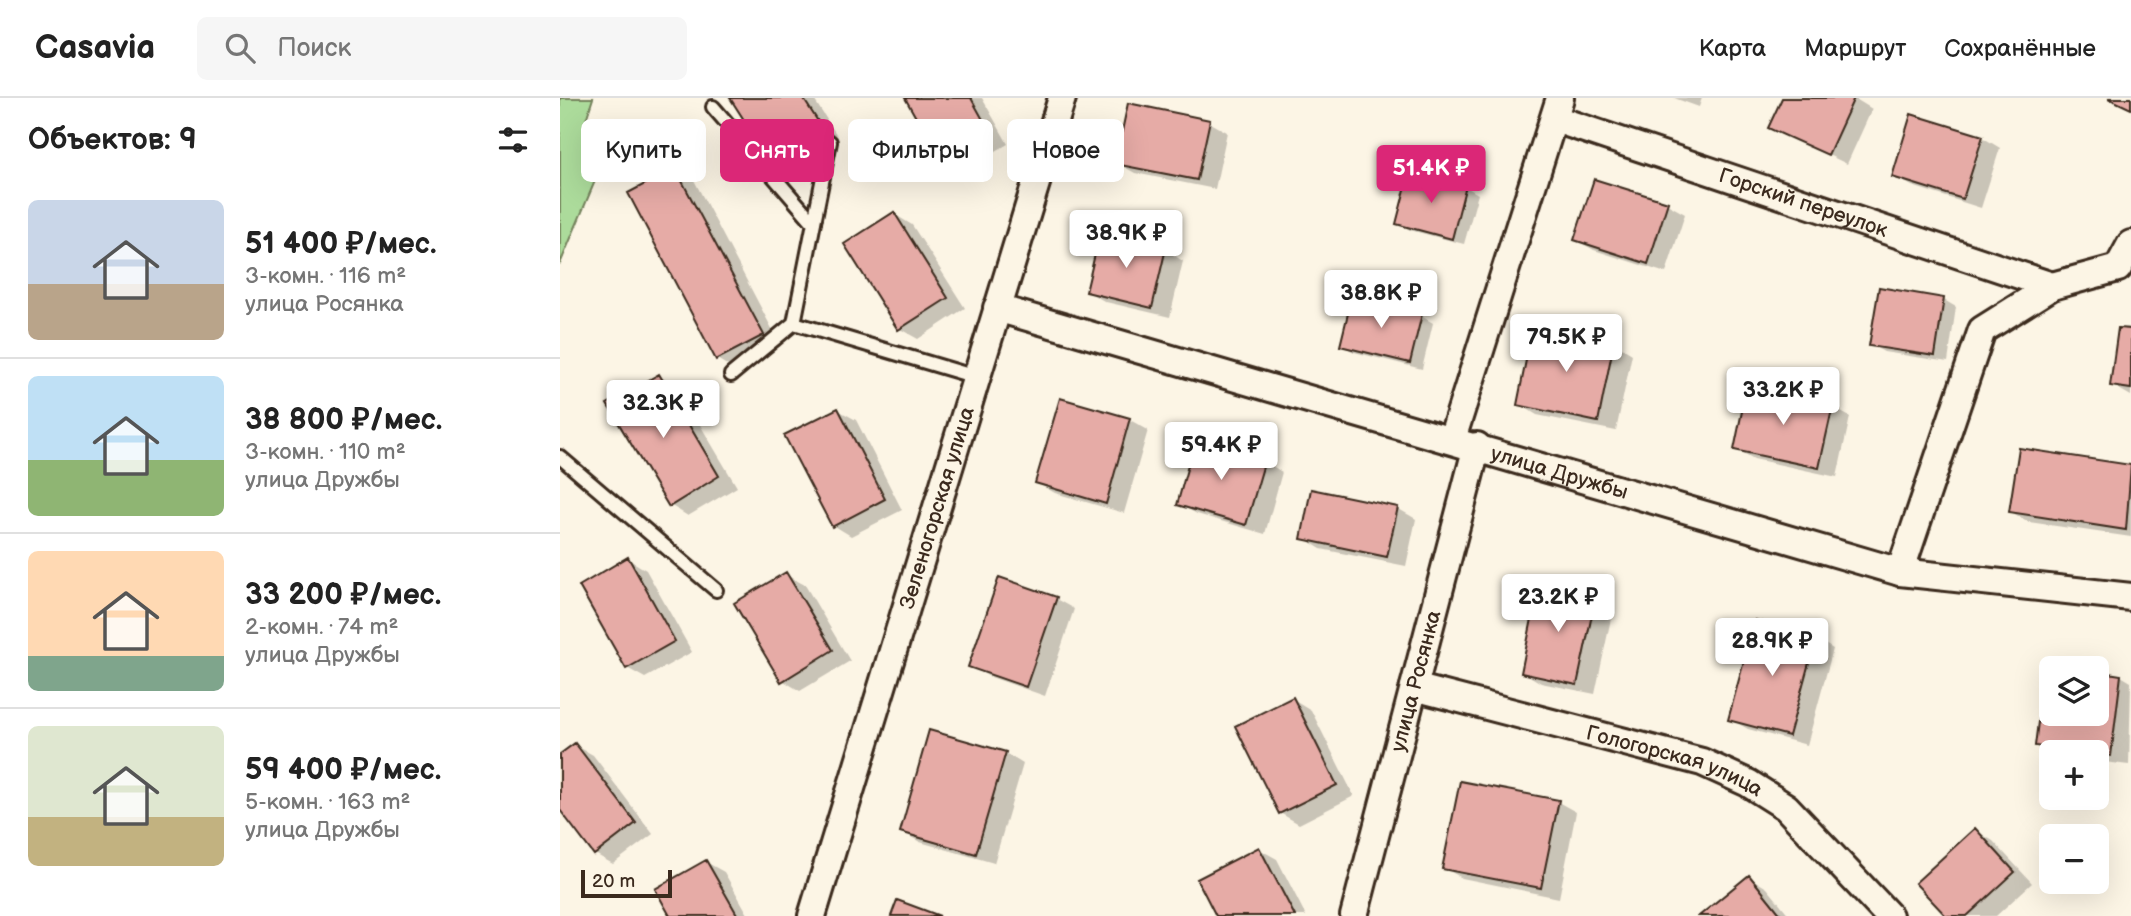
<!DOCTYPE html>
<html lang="ru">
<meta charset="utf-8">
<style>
:root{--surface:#fff;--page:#f6f6f6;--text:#222;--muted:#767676;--line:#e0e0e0;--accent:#db2777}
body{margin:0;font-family:"Balsamiq Sans",sans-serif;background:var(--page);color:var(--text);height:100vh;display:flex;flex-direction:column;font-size:26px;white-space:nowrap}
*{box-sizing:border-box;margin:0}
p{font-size:23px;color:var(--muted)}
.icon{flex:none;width:38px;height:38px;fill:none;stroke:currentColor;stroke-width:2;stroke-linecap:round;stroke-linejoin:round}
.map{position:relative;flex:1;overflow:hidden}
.drawer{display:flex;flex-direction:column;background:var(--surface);width:560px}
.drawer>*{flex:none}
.guide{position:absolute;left:21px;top:21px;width:665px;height:63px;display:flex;gap:14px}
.fabs{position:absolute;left:1479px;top:558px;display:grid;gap:14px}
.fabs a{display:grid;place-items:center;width:70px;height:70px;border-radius:10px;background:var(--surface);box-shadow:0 7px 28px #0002;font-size:35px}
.scale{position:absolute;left:21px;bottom:18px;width:91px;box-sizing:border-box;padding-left:7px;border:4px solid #3b2a1e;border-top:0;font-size:19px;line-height:24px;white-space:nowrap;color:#3b2a1e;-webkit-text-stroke:5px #fcf5e5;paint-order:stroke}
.price{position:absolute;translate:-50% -60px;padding:0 16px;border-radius:7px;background:#fff;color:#222;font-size:23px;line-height:46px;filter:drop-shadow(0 2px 4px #0008)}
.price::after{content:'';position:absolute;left:50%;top:42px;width:21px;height:16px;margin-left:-10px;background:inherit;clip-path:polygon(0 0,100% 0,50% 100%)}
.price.active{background:var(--accent);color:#fff}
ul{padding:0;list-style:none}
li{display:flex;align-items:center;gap:21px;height:175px;padding:0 28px}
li+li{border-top:2px solid var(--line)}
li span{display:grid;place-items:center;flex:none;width:196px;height:140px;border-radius:10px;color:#555}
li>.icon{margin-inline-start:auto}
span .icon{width:84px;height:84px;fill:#fffc;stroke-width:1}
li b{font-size:30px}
h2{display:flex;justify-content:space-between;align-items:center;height:84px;padding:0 28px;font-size:30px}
.chip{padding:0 24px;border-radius:10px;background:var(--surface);box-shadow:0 7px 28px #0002;font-size:24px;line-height:63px}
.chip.active{background:var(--accent);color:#fff}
header{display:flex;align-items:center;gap:42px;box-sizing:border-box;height:98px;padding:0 35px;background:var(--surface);border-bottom:2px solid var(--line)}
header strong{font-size:33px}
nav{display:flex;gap:38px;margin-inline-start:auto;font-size:24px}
.search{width:490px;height:63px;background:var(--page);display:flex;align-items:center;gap:18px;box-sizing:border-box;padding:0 24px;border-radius:10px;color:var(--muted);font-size:26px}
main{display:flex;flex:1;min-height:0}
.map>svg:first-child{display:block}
.green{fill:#acdb9b;stroke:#74825c;stroke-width:2}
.shadow{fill:#0003}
.building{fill:#e6aba6;stroke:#3b2a1e;stroke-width:2}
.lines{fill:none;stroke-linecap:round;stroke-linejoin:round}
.service-casing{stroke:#3b2a1e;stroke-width:18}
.minor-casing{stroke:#3b2a1e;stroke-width:32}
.service{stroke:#fcf5e5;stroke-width:12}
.minor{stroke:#fcf5e5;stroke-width:26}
.labels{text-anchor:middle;stroke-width:6;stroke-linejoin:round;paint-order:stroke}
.street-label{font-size:21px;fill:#3b2a1e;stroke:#fcf5e5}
</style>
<header>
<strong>Casavia</strong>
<div class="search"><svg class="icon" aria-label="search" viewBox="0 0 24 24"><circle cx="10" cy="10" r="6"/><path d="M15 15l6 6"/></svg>Поиск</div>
<nav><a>Карта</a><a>Маршрут</a><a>Сохранённые</a></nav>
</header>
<main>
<section class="drawer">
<h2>Объектов: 9<svg class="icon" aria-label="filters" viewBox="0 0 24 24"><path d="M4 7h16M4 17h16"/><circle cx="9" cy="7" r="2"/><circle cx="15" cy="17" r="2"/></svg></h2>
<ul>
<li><span style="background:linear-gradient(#c9d6e8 60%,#b9a48a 0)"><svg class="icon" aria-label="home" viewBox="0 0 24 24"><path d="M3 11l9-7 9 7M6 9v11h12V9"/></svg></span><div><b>51 400 ₽/мес.</b><p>3-комн. · 116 m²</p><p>улица Росянка</p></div></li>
<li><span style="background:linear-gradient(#bfe0f5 60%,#8fb573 0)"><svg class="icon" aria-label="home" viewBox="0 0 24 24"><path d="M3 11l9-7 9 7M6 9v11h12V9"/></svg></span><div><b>38 800 ₽/мес.</b><p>3-комн. · 110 m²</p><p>улица Дружбы</p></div></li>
<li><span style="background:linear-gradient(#ffd9b3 75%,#7fa58c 0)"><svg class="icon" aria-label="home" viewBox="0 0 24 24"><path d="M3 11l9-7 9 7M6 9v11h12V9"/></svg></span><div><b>33 200 ₽/мес.</b><p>2-комн. · 74 m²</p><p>улица Дружбы</p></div></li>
<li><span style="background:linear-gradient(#dfe7d0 65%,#c2b280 0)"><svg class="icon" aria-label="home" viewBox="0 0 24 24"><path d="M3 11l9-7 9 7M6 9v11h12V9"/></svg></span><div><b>59 400 ₽/мес.</b><p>5-комн. · 163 m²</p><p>улица Дружбы</p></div></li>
</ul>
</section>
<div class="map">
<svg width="1571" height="818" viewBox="0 0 1571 818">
<rect width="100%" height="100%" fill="#fcf5e5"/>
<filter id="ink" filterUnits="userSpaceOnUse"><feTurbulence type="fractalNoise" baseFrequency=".0143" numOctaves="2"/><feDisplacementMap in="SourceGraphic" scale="14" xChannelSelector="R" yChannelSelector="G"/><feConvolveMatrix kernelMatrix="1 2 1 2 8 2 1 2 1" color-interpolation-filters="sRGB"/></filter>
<g filter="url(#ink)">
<path class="green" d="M 0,0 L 33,0 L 24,28 L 35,83 L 0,166 Z"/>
<path class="shadow" d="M 172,0 L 253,0 L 278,39 L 229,70 L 211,60 Z
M 347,0 L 422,0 L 448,46 L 401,73 L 383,63 Z
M 1114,0 L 1142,0 L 1139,9 Z
M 1224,0 L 1294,0 L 1312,11 L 1287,66 L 1210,29 Z
M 649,24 L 667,34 L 655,91 L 575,75 L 557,65 Z
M 1422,39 L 1440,50 L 1421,110 L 1352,88 L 1334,78 Z
M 115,72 L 134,82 L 221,248 L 175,272 L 157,261 Z
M 852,74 L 906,89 L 918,96 L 904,146 L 850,132 L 838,125 Z
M 1107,106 L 1125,116 L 1106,175 L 1034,152 L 1016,142 Z
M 334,116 L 352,127 L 405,210 L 358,241 L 340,231 Z
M 605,152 L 623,163 L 610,219 L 546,204 L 528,194 Z
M 1320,192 L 1384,202 L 1396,209 L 1388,264 L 1324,254 L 1311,247 Z
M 861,218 L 873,225 L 862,271 L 794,254 L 782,247 Z
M 975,229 L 1054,245 L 1072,256 L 1056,333 L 977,317 L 959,306 Z
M 1559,232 L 1571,233 L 1571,298 L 1552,287 Z
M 99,278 L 117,288 L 177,389 L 128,418 L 110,407 Z
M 501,302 L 570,322 L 588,332 L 564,415 L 495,395 L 477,385 Z
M 1272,309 L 1290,319 L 1277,379 L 1194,361 L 1176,351 Z
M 278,312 L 296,322 L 342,412 L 291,438 L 273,427 Z
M 1460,352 L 1571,369 L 1571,439 L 1469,424 L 1451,414 Z
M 704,363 L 722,374 L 705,436 L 637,416 L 619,406 Z
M 837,410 L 856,421 L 846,468 L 761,451 L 743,440 Z
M 68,461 L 86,472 L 132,554 L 85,580 L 67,570 Z
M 226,477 L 245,487 L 290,563 L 240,593 L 222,582 Z
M 1035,500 L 1053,511 L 1035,596 L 981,585 L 963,574 Z
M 496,501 L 514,511 L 485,598 L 428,578 L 410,568 Z
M 1255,540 L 1273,551 L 1247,647 L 1188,631 L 1170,621 Z
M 1487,569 L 1499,570 L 1491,570 L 1491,616 L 1536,616 L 1536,575 L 1561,578 L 1571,584 L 1569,667 L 1536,663 L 1536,654 L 1491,656 L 1477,647 Z
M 733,601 L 751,612 L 794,698 L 739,726 L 720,715 Z
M 15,647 L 33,657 L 93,736 L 53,766 L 35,756 L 0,709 L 0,658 Z
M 445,655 L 463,666 L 434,765 L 360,744 L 342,734 Z
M 998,704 L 1016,714 L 999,800 L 902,780 L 884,770 Z
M 1415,732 L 1433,743 L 1472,785 L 1436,818 L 1388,818 Z
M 699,751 L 717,761 L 746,818 L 658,818 Z
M 146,764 L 164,774 L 189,818 L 112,818 Z
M 1189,779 L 1207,790 L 1230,818 L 1142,818 Z"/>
<path class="building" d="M 170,0 L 243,0 L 261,28 L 209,61 Z
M 345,0 L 411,0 L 431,36 L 381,64 Z
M 1222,0 L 1294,0 L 1268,57 L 1208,30 Z
M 1548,0 L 1571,0 L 1571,11 Z
M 568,5 L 650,22 L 637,82 L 555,66 Z
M 1351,16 L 1423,38 L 1403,101 L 1332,79 Z
M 115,70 L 204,237 L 156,262 L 68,95 Z
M 850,72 L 906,87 L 892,141 L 836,126 Z
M 1034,81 L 1108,104 L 1088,166 L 1014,142 Z
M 334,114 L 388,200 L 338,232 L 284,146 Z
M 540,135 L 606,150 L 592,210 L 526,194 Z
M 1319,189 L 1384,200 L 1375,258 L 1309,248 Z
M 792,199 L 862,216 L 850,265 L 780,248 Z
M 973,227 L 1054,244 L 1038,324 L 957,307 Z
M 1558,230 L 1571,231 L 1571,291 L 1550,288 Z
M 99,276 L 159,378 L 109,409 L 47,306 Z
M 1187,289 L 1273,307 L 1259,370 L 1174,352 Z
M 500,300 L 570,320 L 546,406 L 475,385 Z
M 278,310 L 325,401 L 272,429 L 224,337 Z
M 635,342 L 705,362 L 686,427 L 617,407 Z
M 1459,350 L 1571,367 L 1566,432 L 1449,414 Z
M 751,391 L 838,409 L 827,459 L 741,441 Z
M 68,459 L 115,543 L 66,571 L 19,488 Z
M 226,474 L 273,552 L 221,584 L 174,505 Z
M 439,479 L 497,499 L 466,589 L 408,569 Z
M 979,486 L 1036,498 L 1017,587 L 961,575 Z
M 1195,522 L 1256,539 L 1229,638 L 1168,622 Z
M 1485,567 L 1513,570 L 1491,570 L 1491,616 L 1536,616 L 1536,573 L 1561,577 L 1551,658 L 1475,648 Z
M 733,599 L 777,687 L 719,716 L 675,628 Z
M 369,632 L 446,654 L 416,756 L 340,734 Z
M 15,645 L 76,725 L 34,757 L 0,712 L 0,656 Z
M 900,683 L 999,702 L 981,790 L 882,771 Z
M 1415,730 L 1455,774 L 1407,818 L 1386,818 L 1355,785 Z
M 699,749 L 735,818 L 656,818 L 637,781 Z
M 146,762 L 178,818 L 110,818 L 95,791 Z
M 1189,777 L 1222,818 L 1139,818 Z
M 337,802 L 380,818 L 331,818 Z"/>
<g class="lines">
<defs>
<path id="service" d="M 153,9 L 254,125
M 234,225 L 270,44
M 171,277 L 234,225 L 416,279
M 0,359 L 156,492"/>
<g id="minor">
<path id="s1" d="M 995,21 L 1492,188"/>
<path id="s2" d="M 437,210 L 1340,474 L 1571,499"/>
<path d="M 892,341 L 1000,0"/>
<path d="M 1340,474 L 1422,232 L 1492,188 L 1558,170 L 1571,146"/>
<path id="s3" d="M 854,589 L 1142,664 L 1188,685 L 1226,709 L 1329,818"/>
<path id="s4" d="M 252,818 L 502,0"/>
<path id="s5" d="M 794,818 L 917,348"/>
</g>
</defs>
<use href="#service" class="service-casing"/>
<use href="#minor" class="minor-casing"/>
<use href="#service" class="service"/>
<use href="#minor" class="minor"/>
</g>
</g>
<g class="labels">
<g class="street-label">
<text dy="7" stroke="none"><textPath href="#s1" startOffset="262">Горский переулок</textPath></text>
<text dy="7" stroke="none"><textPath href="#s2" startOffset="586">улица Дружбы</textPath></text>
<text dy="7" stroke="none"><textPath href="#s4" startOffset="427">Зеленогорская улица</textPath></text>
<text dy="7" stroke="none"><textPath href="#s5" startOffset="243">улица Росянка</textPath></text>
<text dy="7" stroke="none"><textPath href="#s3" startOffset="271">Гологорская улица</textPath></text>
</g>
</g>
</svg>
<div class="fabs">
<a><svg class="icon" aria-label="layers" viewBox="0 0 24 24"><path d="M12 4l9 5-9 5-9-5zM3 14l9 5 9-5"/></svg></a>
<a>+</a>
<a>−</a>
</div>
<div class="scale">20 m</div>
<b class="price active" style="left:871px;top:107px">51.4K ₽</b>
<b class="price" style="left:566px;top:172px">38.9K ₽</b>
<b class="price" style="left:821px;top:232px">38.8K ₽</b>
<b class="price" style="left:1006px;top:276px">79.5K ₽</b>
<b class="price" style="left:1223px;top:329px">33.2K ₽</b>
<b class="price" style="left:103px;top:342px">32.3K ₽</b>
<b class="price" style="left:661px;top:384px">59.4K ₽</b>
<b class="price" style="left:998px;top:536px">23.2K ₽</b>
<b class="price" style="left:1212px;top:580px">28.9K ₽</b>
<div class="guide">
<a class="chip">Купить</a>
<a class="chip active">Снять</a>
<a class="chip">Фильтры</a>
<a class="chip">Новое</a>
</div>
</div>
</main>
